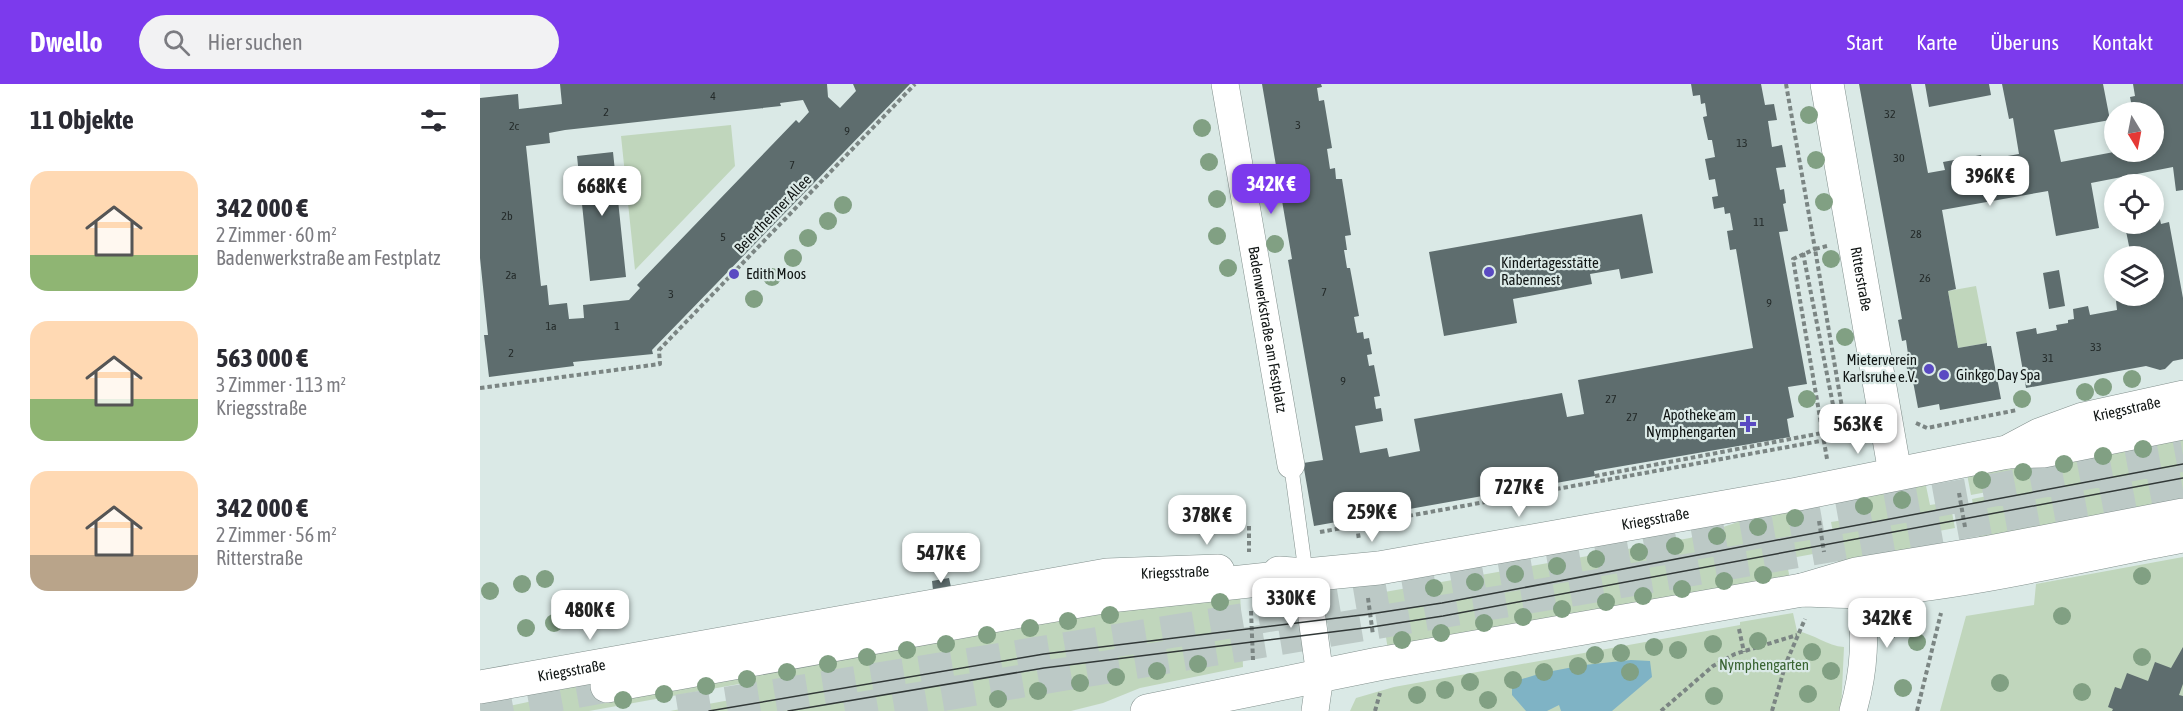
<!DOCTYPE html>
<html lang="de">
<meta charset="utf-8">
<style>
:root{--surface:#fff;--page:#f2f2f3;--text:#2b2b33;--muted:#7c7c81;--accent:#7c3aed}
body{margin:0;font-family:"Asap Condensed",sans-serif;background:var(--page);color:var(--text);height:100vh;display:flex;flex-direction:column;font-size:22px;white-space:nowrap}
*{box-sizing:border-box;margin:0}
p{font-size:20px;color:var(--muted)}
.icon{flex:none;width:33px;height:33px;fill:none;stroke:currentColor;stroke-width:2;stroke-linecap:round;stroke-linejoin:round}
.map{position:relative;flex:1;overflow:hidden}
.drawer{display:flex;flex-direction:column;background:var(--surface);width:480px}
.drawer>*{flex:none}
.needle{width:39px;rotate:170deg}
.tools{position:absolute;left:1624px;top:18px;display:grid;gap:12px}
.tools a{display:grid;place-items:center;width:60px;height:60px;border-radius:50%;background:var(--surface);box-shadow:0 3px 9px #0003;font-size:30px}
.price{position:absolute;translate:-50% -51px;padding:0 14px;border-radius:12px;background:#fff;color:#222;font-size:20px;line-height:39px;filter:drop-shadow(0 2px 3px #0008)}
.price::after{content:'';position:absolute;left:50%;top:36px;width:18px;height:14px;margin-left:-9px;background:inherit;clip-path:polygon(0 0,100% 0,50% 100%)}
.price.selected{background:var(--accent);color:#fff}
ul{padding:0;list-style:none}
li{display:flex;align-items:center;gap:18px;height:150px;padding:0 30px}
li span{display:grid;place-items:center;flex:none;width:168px;height:120px;border-radius:18px;color:#555}
li>.icon{margin-inline-start:auto}
span .icon{width:72px;height:72px;fill:#fffc;stroke-width:1}
li b{font-size:26px}
h2{display:flex;justify-content:space-between;align-items:center;height:72px;padding:0 30px;font-size:26px}
header{display:flex;align-items:center;gap:36px;box-sizing:border-box;height:84px;padding:0 30px;background:var(--accent);color:#fff}
header strong{font-size:28px}
nav{display:flex;gap:33px;margin-inline-start:auto;font-size:21px}
.search{width:420px;height:54px;background:var(--page);display:flex;align-items:center;gap:15px;box-sizing:border-box;padding:0 21px;border-radius:33px;color:var(--muted);font-size:22px}
main{display:flex;flex:1;min-height:0}
.map>svg:first-child{display:block}
.green{fill:#c0d6bc}
.water{fill:#7fb3c5}
.building{fill:#5e6d6e;fill-rule:evenodd}
.lines{fill:none;stroke-linecap:round;stroke-linejoin:round}
.primary-tunnel{stroke:#bcc9c6;stroke-width:33;stroke-dasharray:33 16;stroke-linecap:butt}
.service-casing{stroke:#82908d;stroke-width:15}
.minor-casing{stroke:#82908d;stroke-width:28}
.tertiary-casing{stroke:#82908d;stroke-width:34}
.secondary-casing{stroke:#82908d;stroke-width:34}
.primary-casing{stroke:#82908d;stroke-width:34}
.path{stroke:#7b8583;stroke-width:4;stroke-dasharray:4.5 3;stroke-linecap:butt}
.service{stroke:#fff;stroke-width:14}
.minor{stroke:#fff;stroke-width:27}
.tertiary{stroke:#fff;stroke-width:33}
.secondary{stroke:#fff;stroke-width:33}
.primary{stroke:#fff;stroke-width:33}
.tram{stroke:#313837;stroke-width:1.5}
.path-bridge{stroke:#7b8583;stroke-width:4;stroke-dasharray:4.5 3;stroke-linecap:butt}
.tree{fill:#81a083}
.poi-dot{fill:#5a4ac2;stroke:#dae9e6;stroke-width:2}
.labels{text-anchor:middle;stroke-width:4.5;stroke-linejoin:round;paint-order:stroke}
.number-label{font-size:12px;fill:#242b2a}
.street-label{font-size:15px;fill:#101514;stroke:#dae9e6}
.poi-label{font-size:15px;fill:#101514;stroke:#dae9e6;text-anchor:start}
.park-label{font-size:15px;fill:#396432;stroke:#dae9e6}
</style>
<header>
<strong>Dwello</strong>
<div class="search"><svg class="icon" aria-label="search" viewBox="0 0 24 24"><circle cx="10" cy="10" r="6"/><path d="M15 15l6 6"/></svg>Hier suchen</div>
<nav><a>Start</a><a>Karte</a><a>Über uns</a><a>Kontakt</a></nav>
</header>
<main>
<section class="drawer">
<h2>11 Objekte<svg class="icon" aria-label="filters" viewBox="0 0 24 24"><path d="M4 7h16M4 17h16"/><circle cx="9" cy="7" r="2"/><circle cx="15" cy="17" r="2"/></svg></h2>
<ul>
<li><span style="background:linear-gradient(#ffd9b3 70%,#8fb573 0)"><svg class="icon" aria-label="home" viewBox="0 0 24 24"><path d="M3 11l9-7 9 7M6 9v11h12V9"/></svg></span><div><b>342 000 €</b><p>2 Zimmer · 60 m²</p><p>Badenwerkstraße am Festplatz</p></div></li>
<li><span style="background:linear-gradient(#ffd9b3 65%,#8fb573 0)"><svg class="icon" aria-label="home" viewBox="0 0 24 24"><path d="M3 11l9-7 9 7M6 9v11h12V9"/></svg></span><div><b>563 000 €</b><p>3 Zimmer · 113 m²</p><p>Kriegsstraße</p></div></li>
<li><span style="background:linear-gradient(#ffd9b3 70%,#b9a48a 0)"><svg class="icon" aria-label="home" viewBox="0 0 24 24"><path d="M3 11l9-7 9 7M6 9v11h12V9"/></svg></span><div><b>342 000 €</b><p>2 Zimmer · 56 m²</p><p>Ritterstraße</p></div></li>
</ul>
</section>
<div class="map">
<svg width="1703" height="627" viewBox="0 0 1703 627">
<rect width="100%" height="100%" fill="#dae9e6"/>
<path class="green" d="M 251,41 L 255,82 L 155,186 L 141,52 Z
M 1496,202 L 1507,259 L 1478,264 L 1468,207 Z
M 1703,347 L 1703,420 L 1501,463 L 1492,415 L 1533,407 L 1533,403 L 1491,411 L 1487,390 Z
M 1445,397 L 1450,421 L 1470,418 L 1475,444 L 1437,451 L 1441,473 L 1360,487 L 1351,438 L 1370,435 L 1367,413 Z
M 1325,422 L 1333,470 L 1306,475 L 1310,495 L 908,566 L 899,509 L 1210,454 L 1285,429 Z
M 1703,473 L 1703,627 L 1460,627 L 1486,532 L 1554,521 L 1556,500 Z
M 760,507 L 763,583 L 660,604 L 623,619 L 591,627 L 190,627 L 261,614 L 259,600 L 109,627 L 6,627 L 62,615 L 90,599 L 530,541 Z
M 1313,529 L 1317,547 C 1334,550 1347,562 1364,563 L 1361,627 L 870,627 L 876,614 L 914,603 L 1260,541 L 1260,538 Z"/>
<path class="water" d="M 1151,576 L 1170,577 L 1172,593 L 1132,627 L 1081,627 L 1079,621 L 1067,627 L 1046,627 L 1032,611 L 1032,604 L 1042,595 L 1062,589 L 1104,581 Z"/>
<path class="building" d="M 80,0 L 347,0 L 348,13 L 360,24 L 376,7 L 373,0 L 430,0 L 172,266 L 173,270 L 93,278 L 94,282 L 9,293 L 4,251 L 8,251 L 0,174 L 0,14 L 38,10 L 39,25 L 82,20 ZM 323,16 L 329,28 L 319,39 L 316,36 L 157,201 L 160,204 L 149,216 L 103,221 L 104,234 L 89,235 L 87,219 L 69,221 L 67,201 L 61,202 L 46,62 L 70,59 L 69,49 L 85,46 L 301,22 L 300,19 Z
M 782,0 L 841,0 L 842,3 L 837,4 L 839,17 L 844,16 L 852,64 L 847,65 L 850,85 L 855,84 L 856,95 L 862,95 L 871,151 L 865,152 L 867,166 L 864,166 L 867,184 L 870,184 L 879,232 L 874,233 L 877,249 L 883,248 L 884,255 L 889,254 L 892,270 L 887,271 L 889,282 L 894,281 L 900,312 L 894,313 L 896,325 L 901,324 L 903,337 L 875,342 L 880,369 L 907,364 L 909,373 L 940,367 L 934,335 L 1082,309 L 1087,333 L 1104,330 L 1098,296 L 1273,264 L 1256,165 L 1250,166 L 1247,147 L 1253,146 L 1250,129 L 1245,130 L 1244,123 L 1234,125 L 1232,113 L 1238,112 L 1235,95 L 1229,96 L 1225,75 L 1235,73 L 1232,56 L 1228,56 L 1223,33 L 1227,32 L 1225,19 L 1221,20 L 1220,11 L 1213,12 L 1211,0 L 1281,0 L 1285,21 L 1294,20 L 1297,36 L 1288,37 L 1292,63 L 1302,61 L 1306,83 L 1296,84 L 1300,106 L 1304,105 L 1306,119 L 1303,120 L 1308,147 L 1299,148 L 1327,300 L 1308,303 L 1314,333 L 1307,335 L 1310,353 L 1114,387 L 1115,392 L 834,442 L 823,379 L 843,376 L 808,176 L 812,175 Z
M 1379,0 L 1431,0 L 1448,89 L 1465,86 L 1463,78 L 1501,71 L 1505,92 L 1525,88 L 1522,73 L 1539,70 L 1533,34 L 1529,35 L 1522,0 L 1623,0 L 1630,36 L 1574,46 L 1581,78 L 1634,68 L 1674,68 L 1674,28 L 1653,28 L 1650,13 L 1655,12 L 1653,0 L 1703,0 L 1703,106 L 1696,107 L 1693,83 L 1611,99 L 1619,144 L 1576,152 L 1568,107 L 1462,126 L 1476,205 L 1468,207 L 1478,264 L 1507,259 L 1507,262 L 1511,262 L 1521,315 L 1460,326 L 1459,320 L 1438,324 L 1432,292 L 1428,292 L 1426,278 L 1429,277 L 1426,256 L 1422,257 L 1418,236 L 1422,235 Z
M 1445,0 L 1509,0 L 1511,11 L 1449,23 Z
M 133,68 L 146,193 L 110,197 L 97,72 Z
M 1162,130 L 1173,189 L 1141,195 L 1139,185 L 1110,190 L 1112,200 L 1033,215 L 1037,239 L 964,252 L 949,168 Z
M 1679,131 L 1681,140 L 1689,138 L 1703,214 L 1703,275 L 1693,277 L 1685,285 L 1680,286 L 1666,282 L 1546,304 L 1536,248 L 1556,244 L 1557,250 L 1577,246 L 1576,241 L 1588,239 L 1588,236 L 1594,235 L 1593,225 L 1608,222 L 1610,231 L 1637,226 L 1636,217 L 1650,215 L 1649,212 L 1674,212 L 1674,172 L 1651,172 L 1646,147 L 1659,145 L 1658,140 L 1674,140 L 1674,132 Z
M 1579,186 L 1585,222 L 1569,225 L 1563,189 Z
M 469,494 L 471,503 L 453,506 L 452,497 Z
M 1703,563 L 1703,600 L 1699,611 L 1703,612 L 1703,627 L 1632,627 L 1633,625 L 1628,623 L 1635,603 L 1641,605 L 1647,589 L 1668,597 L 1675,578 L 1691,584 Z"/>
<g class="lines">
<path class="primary-tunnel" d="M 0,625 L 127,602
M 198,627 C 701,547 1203,465 1703,371
M 365,627 C 811,551 1258,482 1703,398"/>
<defs>
<path id="service" d="M 811,381 L 826,491"/>
<g id="minor">
<path id="s1" d="M 745,0 L 811,381"/>
<path d="M 826,491 L 840,592 L 835,627"/>
<path d="M 1373,627 C 1385,585 1386,551 1380,507"/>
</g>
<g id="tertiary">
<path id="s2" d="M 1347,0 L 1415,389"/>
</g>
<g id="secondary">
<path id="s3" d="M 799,489 L 826,491 L 899,484 L 1318,410 L 1527,368 L 1559,351 L 1603,335 L 1703,313"/>
<path id="s4" d="M 0,603 L 627,491 L 738,487"/>
<path d="M 667,627 L 898,580 L 1322,506 C 1342,506 1362,509 1382,507 C 1490,499 1597,472 1703,452"/>
</g>
<path id="primary" d="M 1527,368 L 1563,367 L 1703,339
M 1322,506 L 1376,490 L 1510,468 L 1703,431
M 127,602 L 529,529 L 629,512 L 826,491"/>
</defs>
<use href="#service" class="service-casing"/>
<use href="#minor" class="minor-casing"/>
<use href="#tertiary" class="tertiary-casing"/>
<use href="#secondary" class="secondary-casing"/>
<use href="#primary" class="primary-casing"/>
<path class="path" d="M 1306,0 L 1335,165 L 1313,175 L 1347,375
M 1347,162 L 1335,165 L 1367,353
M 1323,169 L 1358,346
M 0,304 L 180,280 L 179,266 L 435,0
M 1436,339 L 1447,344 L 1537,326
M 1479,409 L 1485,443
M 1339,437 L 1344,468
M 769,442 L 769,468
M 877,442 L 879,456
M 840,448 L 1379,350
M 888,514 L 893,551
M 771,527 L 773,576
M 1259,545 L 1264,568
M 1413,553 L 1421,532
M 895,627 L 900,609
M 1181,627 L 1233,582 L 1255,570 L 1317,551
M 1292,627 L 1306,579 L 1325,535
M 1437,627 L 1461,529"/>
<use href="#service" class="service"/>
<use href="#minor" class="minor"/>
<use href="#tertiary" class="tertiary"/>
<use href="#secondary" class="secondary"/>
<use href="#primary" class="primary"/>
<path class="tram" d="M 229,627 L 564,570 L 890,530 L 962,519 L 1703,380
M 308,627 L 564,584 L 892,543 L 963,532 L 1703,394"/>
<path class="path-bridge" d="M 1115,392 L 1358,346"/>
</g>
<g class="tree">
<circle cx="1329" cy="31" r="9"/>
<circle cx="722" cy="44" r="9"/>
<circle cx="1336" cy="76" r="9"/>
<circle cx="729" cy="78" r="9"/>
<circle cx="794" cy="99" r="9"/>
<circle cx="737" cy="115" r="9"/>
<circle cx="1344" cy="118" r="9"/>
<circle cx="363" cy="121" r="9"/>
<circle cx="348" cy="137" r="9"/>
<circle cx="737" cy="152" r="9"/>
<circle cx="328" cy="154" r="9"/>
<circle cx="795" cy="160" r="9"/>
<circle cx="313" cy="174" r="9"/>
<circle cx="1351" cy="175" r="9"/>
<circle cx="748" cy="184" r="9"/>
<circle cx="292" cy="193" r="9"/>
<circle cx="274" cy="215" r="9"/>
<circle cx="1365" cy="253" r="9"/>
<circle cx="1652" cy="295" r="9"/>
<circle cx="1623" cy="303" r="9"/>
<circle cx="1605" cy="308" r="9"/>
<circle cx="1327" cy="315" r="9"/>
<circle cx="1542" cy="315" r="9"/>
<circle cx="1377" cy="329" r="9"/>
<circle cx="1663" cy="365" r="9"/>
<circle cx="1623" cy="372" r="9"/>
<circle cx="1584" cy="380" r="9"/>
<circle cx="1543" cy="388" r="9"/>
<circle cx="1502" cy="396" r="9"/>
<circle cx="1422" cy="416" r="9"/>
<circle cx="1384" cy="422" r="9"/>
<circle cx="1315" cy="434" r="9"/>
<circle cx="1278" cy="443" r="9"/>
<circle cx="1237" cy="452" r="9"/>
<circle cx="1195" cy="462" r="9"/>
<circle cx="1159" cy="468" r="9"/>
<circle cx="1116" cy="475" r="9"/>
<circle cx="1077" cy="482" r="9"/>
<circle cx="1035" cy="490" r="9"/>
<circle cx="1283" cy="491" r="9"/>
<circle cx="1662" cy="492" r="9"/>
<circle cx="65" cy="495" r="9"/>
<circle cx="1244" cy="497" r="9"/>
<circle cx="995" cy="498" r="9"/>
<circle cx="42" cy="500" r="9"/>
<circle cx="954" cy="504" r="9"/>
<circle cx="1202" cy="505" r="9"/>
<circle cx="10" cy="507" r="9"/>
<circle cx="1163" cy="512" r="9"/>
<circle cx="740" cy="518" r="9"/>
<circle cx="1126" cy="518" r="9"/>
<circle cx="1082" cy="525" r="9"/>
<circle cx="630" cy="531" r="9"/>
<circle cx="1582" cy="532" r="9"/>
<circle cx="1043" cy="533" r="9"/>
<circle cx="108" cy="535" r="9"/>
<circle cx="588" cy="537" r="9"/>
<circle cx="74" cy="539" r="9"/>
<circle cx="1004" cy="539" r="9"/>
<circle cx="46" cy="544" r="9"/>
<circle cx="550" cy="544" r="9"/>
<circle cx="961" cy="549" r="9"/>
<circle cx="507" cy="551" r="9"/>
<circle cx="922" cy="556" r="9"/>
<circle cx="1278" cy="557" r="9"/>
<circle cx="1437" cy="558" r="9"/>
<circle cx="466" cy="560" r="9"/>
<circle cx="1233" cy="560" r="9"/>
<circle cx="1174" cy="563" r="9"/>
<circle cx="427" cy="566" r="9"/>
<circle cx="1198" cy="566" r="9"/>
<circle cx="1332" cy="568" r="9"/>
<circle cx="1141" cy="569" r="9"/>
<circle cx="1115" cy="571" r="9"/>
<circle cx="387" cy="573" r="9"/>
<circle cx="1662" cy="573" r="9"/>
<circle cx="348" cy="580" r="9"/>
<circle cx="718" cy="580" r="9"/>
<circle cx="1098" cy="582" r="9"/>
<circle cx="677" cy="587" r="9"/>
<circle cx="1351" cy="587" r="9"/>
<circle cx="307" cy="588" r="9"/>
<circle cx="1064" cy="588" r="9"/>
<circle cx="1150" cy="588" r="9"/>
<circle cx="636" cy="593" r="9"/>
<circle cx="267" cy="595" r="9"/>
<circle cx="1033" cy="596" r="9"/>
<circle cx="990" cy="598" r="9"/>
<circle cx="600" cy="599" r="9"/>
<circle cx="1520" cy="599" r="9"/>
<circle cx="226" cy="602" r="9"/>
<circle cx="1423" cy="604" r="9"/>
<circle cx="965" cy="606" r="9"/>
<circle cx="558" cy="607" r="9"/>
<circle cx="1602" cy="608" r="9"/>
<circle cx="184" cy="610" r="9"/>
<circle cx="1328" cy="610" r="9"/>
<circle cx="937" cy="611" r="9"/>
<circle cx="1234" cy="612" r="9"/>
<circle cx="518" cy="615" r="9"/>
<circle cx="143" cy="616" r="9"/>
<circle cx="1008" cy="616" r="9"/>
</g>
<g class="poi-dot">
<circle cx="1009" cy="188" r="6"/>
<circle cx="254" cy="190" r="6"/>
<circle cx="1449" cy="285" r="6"/>
<circle cx="1464" cy="291" r="6"/>
<path d="M1265 331h6v6h6v6h-6v6h-6v-6h-6v-6h6z"/>
</g>
<g class="labels">
<g class="number-label">
<text x="233" y="16">4</text>
<text x="126" y="32">2</text>
<text x="1410" y="34">32</text>
<text x="818" y="45">3</text>
<text x="34" y="46">2c</text>
<text x="367" y="51">9</text>
<text x="1262" y="63">13</text>
<text x="1419" y="78">30</text>
<text x="312" y="85">7</text>
<text x="27" y="136">2b</text>
<text x="1279" y="142">11</text>
<text x="1436" y="154">28</text>
<text x="243" y="157">5</text>
<text x="31" y="195">2a</text>
<text x="1445" y="198">26</text>
<text x="844" y="212">7</text>
<text x="191" y="214">3</text>
<text x="1289" y="223">9</text>
<text x="71" y="246">1a</text>
<text x="137" y="246">1</text>
<text x="1616" y="267">33</text>
<text x="31" y="273">2</text>
<text x="1568" y="278">31</text>
<text x="863" y="301">9</text>
<text x="1131" y="319">27</text>
<text x="1152" y="337">27</text>
</g>
<g class="street-label">
<text transform="translate(293 130) rotate(-46)" y="5">Beiertheimer Allee</text>
<text dy="5" stroke="none"><textPath href="#s2" startOffset="198">Ritterstraße</textPath></text>
<text dy="5" stroke="none"><textPath href="#s1" startOffset="249">Badenwerkstraße am Festplatz</textPath></text>
<text dy="5" stroke="none"><textPath href="#s3" startOffset="867">Kriegsstraße</textPath></text>
<text dy="5" stroke="none"><textPath href="#s3" startOffset="381">Kriegsstraße</textPath></text>
<text dy="5" stroke="none"><textPath href="#s4" startOffset="705">Kriegsstraße</textPath></text>
<text dy="5" stroke="none"><textPath href="#s4" startOffset="93">Kriegsstraße</textPath></text>
</g>
<g class="poi-label">
<text x="1021" y="184">Kindertagesstätte<tspan x="1021" dy="17">Rabennest</tspan></text>
<text x="266" y="195">Edith Moos</text>
<text x="1437" y="281" text-anchor="end">Mieterverein<tspan x="1437" dy="17">Karlsruhe e.V.</tspan></text>
<text x="1476" y="296">Ginkgo Day Spa</text>
<text x="1256" y="336" text-anchor="end">Apotheke am<tspan x="1256" dy="17">Nymphengarten</tspan></text>
</g>
<g class="park-label">
<text x="1284" y="586">Nymphengarten</text>
</g>
</g>
</svg>
<div class="tools">
<a><svg class="needle" viewBox="-14 -14 28 28"><path d="M0-13l5 13h-10z" fill="#e53935"/><path d="M0 13l5-13h-10z" fill="#7c7c81"/></svg></a>
<a><svg class="icon" aria-label="locate" viewBox="0 0 24 24"><circle cx="12" cy="12" r="6"/><path d="M12 2v4M12 18v4M2 12h4M18 12h4"/></svg></a>
<a><svg class="icon" aria-label="layers" viewBox="0 0 24 24"><path d="M12 4l9 5-9 5-9-5zM3 14l9 5 9-5"/></svg></a>
</div>
<b class="price" style="left:1510px;top:123px">396K €</b>
<b class="price selected" style="left:791px;top:131px">342K €</b>
<b class="price" style="left:122px;top:133px">668K €</b>
<b class="price" style="left:1378px;top:371px">563K €</b>
<b class="price" style="left:1039px;top:434px">727K €</b>
<b class="price" style="left:892px;top:459px">259K €</b>
<b class="price" style="left:727px;top:462px">378K €</b>
<b class="price" style="left:461px;top:500px">547K €</b>
<b class="price" style="left:811px;top:545px">330K €</b>
<b class="price" style="left:110px;top:557px">480K €</b>
<b class="price" style="left:1407px;top:565px">342K €</b>
</div>
</main>
